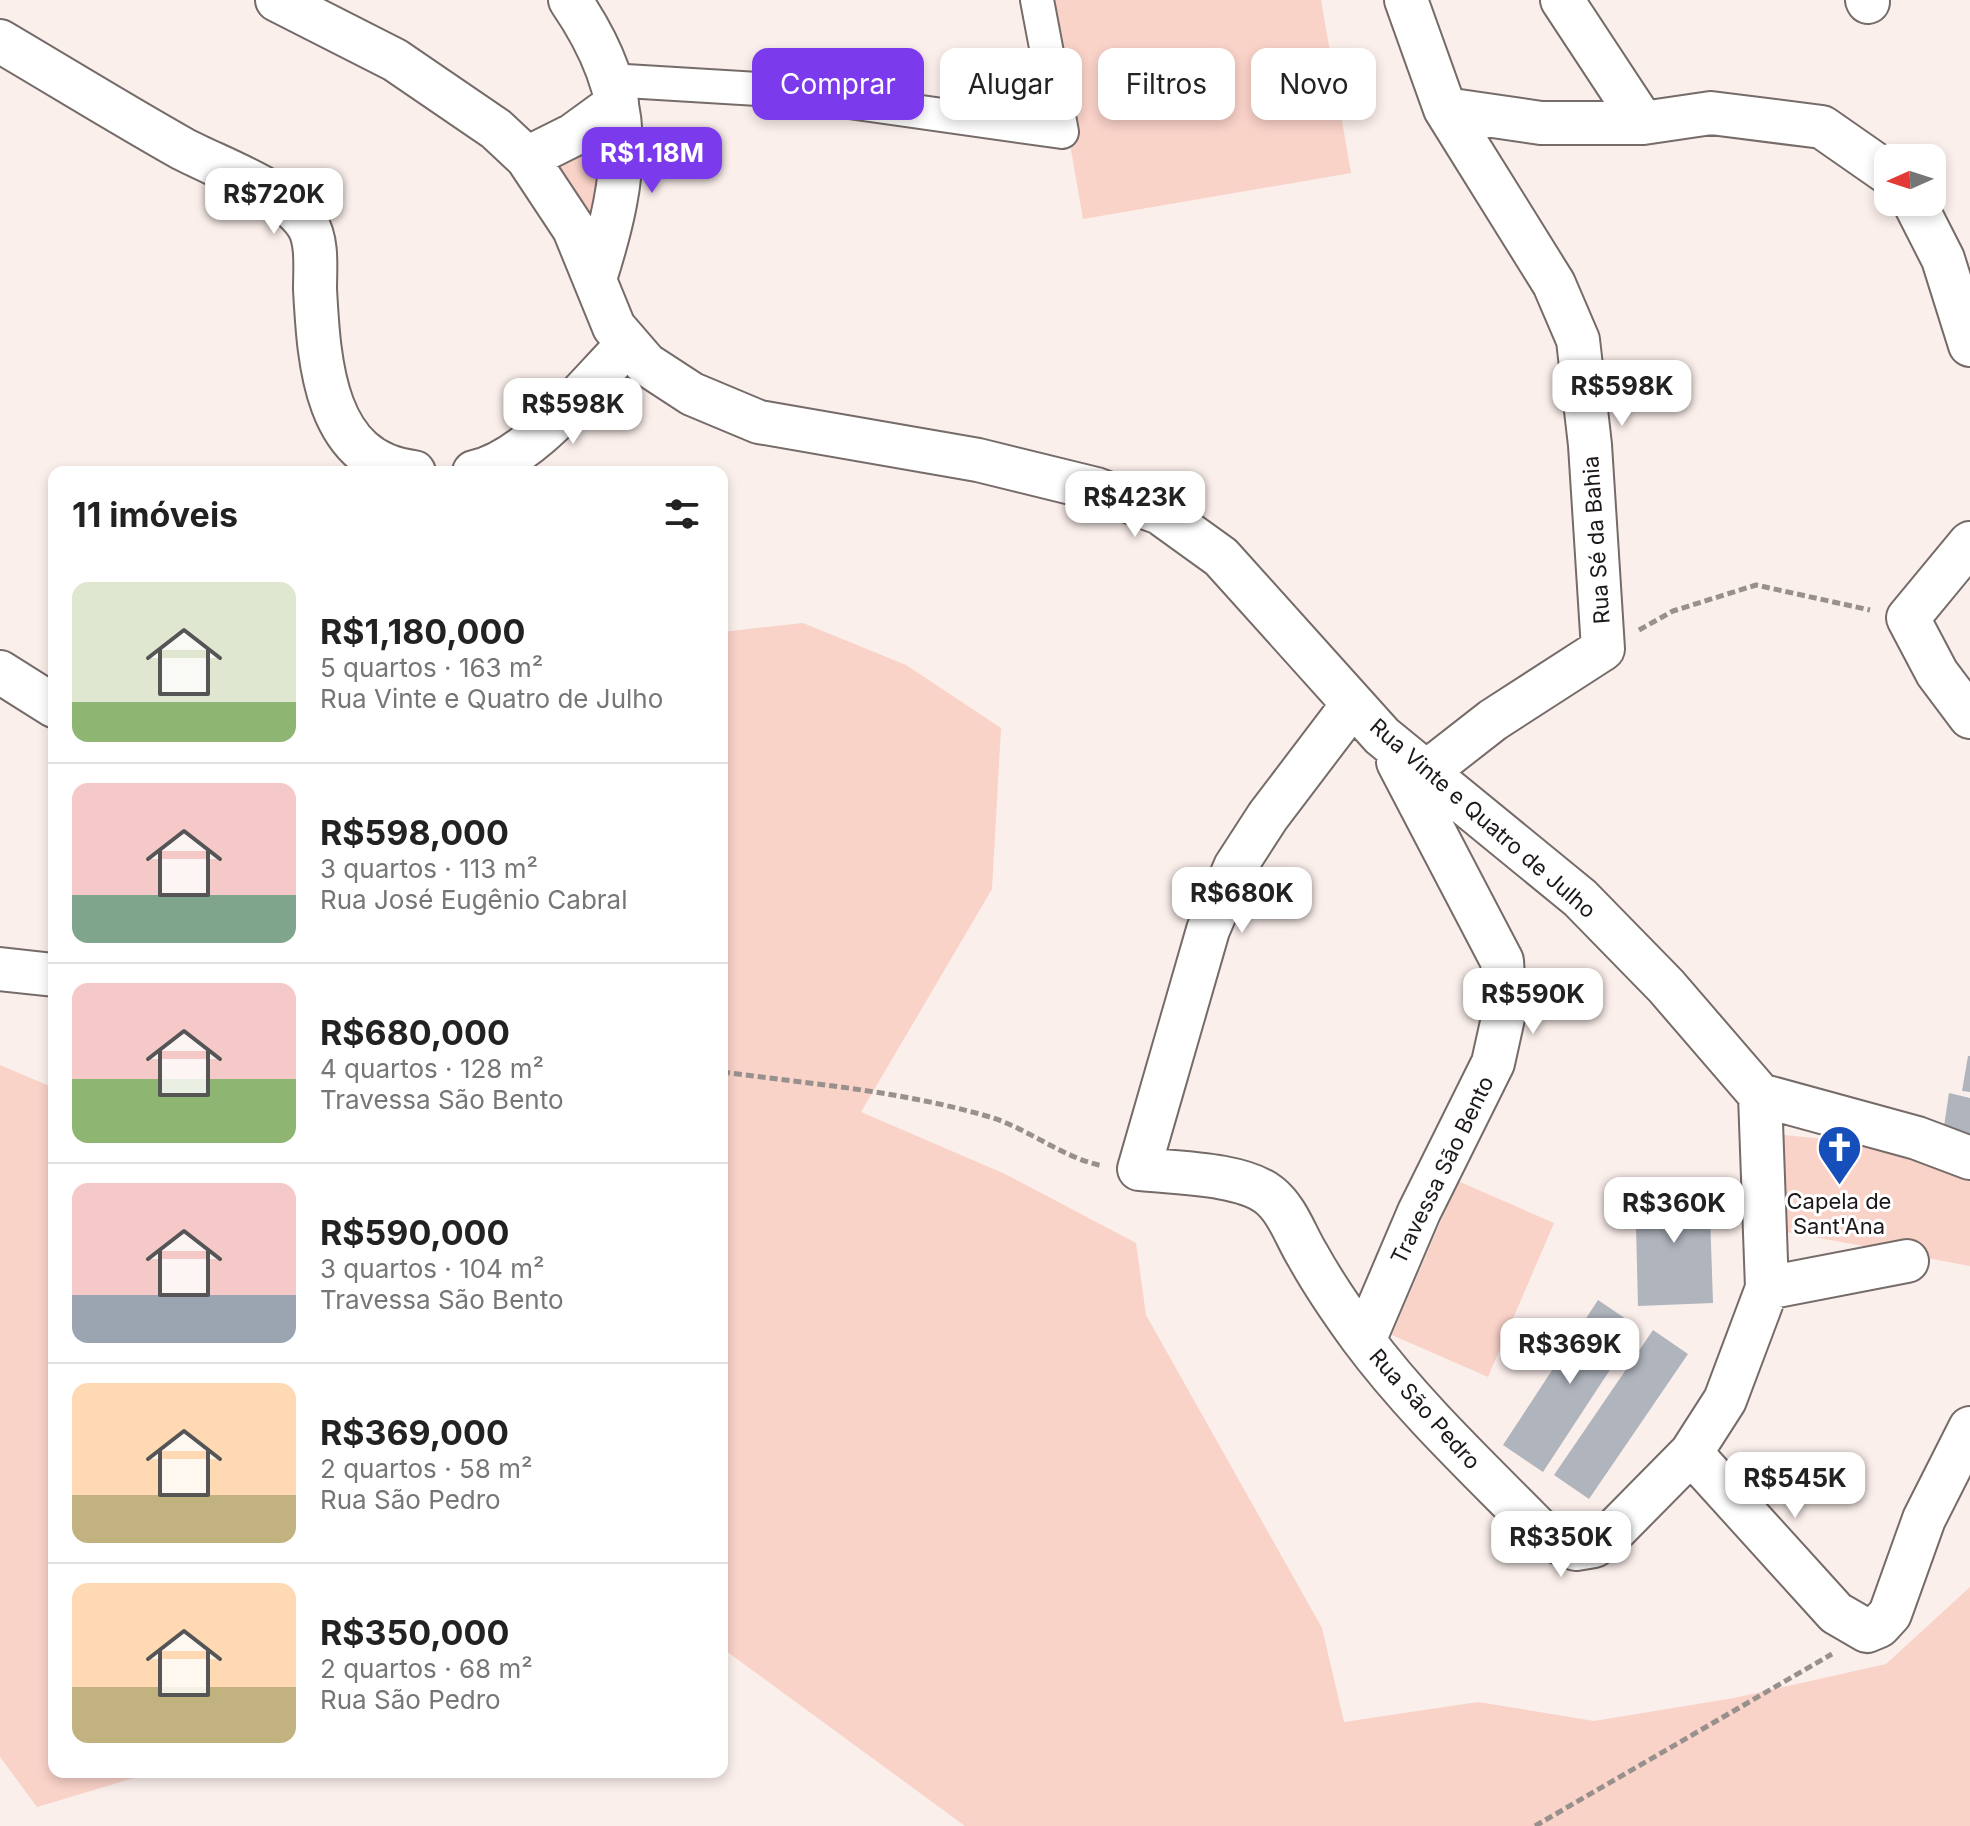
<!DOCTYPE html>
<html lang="pt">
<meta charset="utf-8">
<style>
:root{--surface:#fff;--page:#f2f2f2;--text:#222;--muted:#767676;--line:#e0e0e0;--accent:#7c3aed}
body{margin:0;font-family:Inter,sans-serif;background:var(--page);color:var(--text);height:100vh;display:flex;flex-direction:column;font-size:30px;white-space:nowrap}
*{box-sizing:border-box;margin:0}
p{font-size:26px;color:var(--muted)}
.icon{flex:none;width:44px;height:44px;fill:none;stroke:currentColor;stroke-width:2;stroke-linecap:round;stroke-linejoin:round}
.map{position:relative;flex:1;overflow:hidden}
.panel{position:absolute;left:48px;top:466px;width:680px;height:1312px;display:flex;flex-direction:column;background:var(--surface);border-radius:16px;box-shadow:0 4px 12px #0003}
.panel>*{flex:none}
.banner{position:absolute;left:752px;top:48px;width:760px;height:72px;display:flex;gap:16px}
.needle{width:52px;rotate:267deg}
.tools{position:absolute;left:1874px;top:144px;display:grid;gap:16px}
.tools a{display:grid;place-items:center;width:72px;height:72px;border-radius:16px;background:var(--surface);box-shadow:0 4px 12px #0003;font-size:40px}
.price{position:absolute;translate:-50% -68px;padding:0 18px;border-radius:16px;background:#fff;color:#222;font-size:26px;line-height:52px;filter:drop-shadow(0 2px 4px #0008)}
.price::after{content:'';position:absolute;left:50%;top:48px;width:24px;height:18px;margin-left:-12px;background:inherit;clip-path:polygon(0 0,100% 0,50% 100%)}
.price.on{background:var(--accent);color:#fff}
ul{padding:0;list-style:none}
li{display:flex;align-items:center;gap:24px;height:200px;padding:0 24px}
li+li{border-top:2px solid var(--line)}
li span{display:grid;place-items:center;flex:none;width:224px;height:160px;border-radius:16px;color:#555}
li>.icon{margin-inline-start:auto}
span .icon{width:96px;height:96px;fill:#fffc;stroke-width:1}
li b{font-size:34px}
h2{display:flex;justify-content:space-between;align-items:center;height:96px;padding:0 24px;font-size:34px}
.tag{padding:0 28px;border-radius:16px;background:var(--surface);box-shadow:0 4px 12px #0003;font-size:28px;line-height:72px}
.tag.on{background:var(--accent);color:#fff}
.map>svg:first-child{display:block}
.green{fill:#f9d2c8}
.building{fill:#afb4bd}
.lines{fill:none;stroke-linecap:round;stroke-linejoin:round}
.pedestrian-casing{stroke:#756b68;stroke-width:36}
.minor-casing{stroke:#756b68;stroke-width:46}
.path{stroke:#98908d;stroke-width:5;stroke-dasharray:8 4;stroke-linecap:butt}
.pedestrian{stroke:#fff;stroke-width:32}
.minor{stroke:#fff;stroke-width:42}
.labels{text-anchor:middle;stroke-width:6;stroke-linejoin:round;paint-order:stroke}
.street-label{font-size:22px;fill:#1d1918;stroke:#fff}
.poi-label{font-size:22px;fill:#1d1918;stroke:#fff}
</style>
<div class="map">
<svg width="1970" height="1826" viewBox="0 0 1970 1826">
<rect width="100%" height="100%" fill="#fbefeb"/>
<path class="green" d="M 1045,0 L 1321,0 L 1351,173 L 1083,219 Z
M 604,122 L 598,201 L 591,227 L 543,166 Z
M 803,623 L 906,665 L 1001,728 L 992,889 L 861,1112 L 1005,1174 L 1136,1243 L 1146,1315 L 1322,1628 L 1344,1722 L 1478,1702 L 1594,1721 L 1734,1698 L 1886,1664 L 1970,1587 L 1970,1826 L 965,1826 L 722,1648 L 722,632 Z
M 0,1065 L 54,1088 L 54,1772 L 154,1772 L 37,1807 L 0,1757 Z
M 1784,1135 L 1920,1148 L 1970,1168 L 1970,1266 L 1776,1230 Z
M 1458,1181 L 1554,1223 L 1488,1377 L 1392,1335 Z"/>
<path class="building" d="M 1968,1056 L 1970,1056 L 1970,1092 L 1962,1091 Z
M 1949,1093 L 1970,1098 L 1970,1136 L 1943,1133 Z
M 1709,1184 L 1713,1303 L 1638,1306 L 1635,1186 Z
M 1598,1300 L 1638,1327 L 1543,1472 L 1503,1445 Z
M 1653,1330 L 1688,1354 L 1589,1499 L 1554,1475 Z"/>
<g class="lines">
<defs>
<path id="pedestrian" d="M 609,80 L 758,89 L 1062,132 L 1037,0"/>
<path id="minor" d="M 277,0 L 395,60 L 496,129 L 527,158 L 574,229 L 614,327 L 646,364 L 692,394 L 759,422 L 978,460 L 1096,489 L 1160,513 L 1221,557 L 1382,736 L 1580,898 L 1666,986 L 1760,1095 L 1917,1138 L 1970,1158
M 570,0 C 638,99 629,171 595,279
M 1406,0 L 1445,109 L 1554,284 L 1578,340 L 1590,445 L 1603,649 L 1493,720 L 1411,784
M 1562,0 L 1643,123
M 1867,0 L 1868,2
M 0,41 C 61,77 121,114 183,149 C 219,168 284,190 307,224 C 318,241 315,269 315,289 C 319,362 324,462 414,472
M 1445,109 L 1541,123 L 1643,123 L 1711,113 L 1822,127 L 1888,173
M 527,158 L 573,135 L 617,103
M 1914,202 L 1943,259 L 1970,345
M 474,472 C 530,460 587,385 627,345
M 1970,543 L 1908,618 L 1937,673 L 1970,717
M 0,672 L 54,706
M 1353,704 L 1268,816 L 1235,867 L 1208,930 L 1139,1169 C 1175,1173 1241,1173 1269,1195 C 1288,1210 1296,1237 1308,1256 C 1324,1285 1342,1311 1361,1337 C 1413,1407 1477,1467 1538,1529 L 1557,1542 L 1576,1549 L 1594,1546 L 1613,1532 L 1691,1453 L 1725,1400 L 1767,1288 L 1760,1095
M 0,969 L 54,975
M 1767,1288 L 1907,1261
M 1364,1341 L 1419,1212 L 1493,1063 L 1505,1009 L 1502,961 L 1398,762
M 1691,1453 L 1836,1613 L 1867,1631 L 1879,1626 L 1890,1614 L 1924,1519 L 1970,1428"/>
</defs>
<use href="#pedestrian" class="pedestrian-casing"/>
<use href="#minor" class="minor-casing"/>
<path class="path" d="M 1639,630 L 1673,611 L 1756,585 L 1870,610
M 722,1072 C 812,1084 902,1091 990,1117 C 1029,1129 1063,1158 1103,1166
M 1535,1826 L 1832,1654"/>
<use href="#pedestrian" class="pedestrian"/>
<use href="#minor" class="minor"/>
</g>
<defs>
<symbol id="church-pin" viewBox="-11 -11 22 30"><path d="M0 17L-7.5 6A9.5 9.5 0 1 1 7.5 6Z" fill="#164eba" stroke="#fff"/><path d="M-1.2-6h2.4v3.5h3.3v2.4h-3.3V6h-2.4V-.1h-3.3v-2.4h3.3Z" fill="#fff"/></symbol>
</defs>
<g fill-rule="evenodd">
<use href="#church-pin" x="1814" y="1122" width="51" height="69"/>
</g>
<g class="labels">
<g class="street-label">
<text transform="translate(1596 540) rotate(-94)" y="8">Rua Sé da Bahia</text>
<text transform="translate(1483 818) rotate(41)" y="8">Rua Vinte e Quatro de Julho</text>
<text transform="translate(1442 1170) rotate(-64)" y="8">Travessa São Bento</text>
<text transform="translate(1425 1409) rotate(48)" y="8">Rua São Pedro</text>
</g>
<g class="poi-label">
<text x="1839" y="1209">Capela de<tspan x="1839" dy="25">Sant'Ana</tspan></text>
</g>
</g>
</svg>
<div class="tools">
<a><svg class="needle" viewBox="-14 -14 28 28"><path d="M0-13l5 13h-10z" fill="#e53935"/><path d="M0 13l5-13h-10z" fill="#767676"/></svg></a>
</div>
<b class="price on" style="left:652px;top:195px">R$1.18M</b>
<b class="price" style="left:274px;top:236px">R$720K</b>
<b class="price" style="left:1622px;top:428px">R$598K</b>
<b class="price" style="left:573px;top:446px">R$598K</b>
<b class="price" style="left:1135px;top:539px">R$423K</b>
<b class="price" style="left:1242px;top:935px">R$680K</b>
<b class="price" style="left:1533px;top:1036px">R$590K</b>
<b class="price" style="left:1674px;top:1245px">R$360K</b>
<b class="price" style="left:1570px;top:1386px">R$369K</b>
<b class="price" style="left:1795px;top:1520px">R$545K</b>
<b class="price" style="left:1561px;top:1579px">R$350K</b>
<div class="banner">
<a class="tag on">Comprar</a>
<a class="tag">Alugar</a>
<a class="tag">Filtros</a>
<a class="tag">Novo</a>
</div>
<section class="panel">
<h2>11 imóveis<svg class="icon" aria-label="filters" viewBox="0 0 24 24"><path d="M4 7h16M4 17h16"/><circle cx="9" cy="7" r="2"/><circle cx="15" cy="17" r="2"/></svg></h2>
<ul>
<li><span style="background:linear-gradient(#dfe7d0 75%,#8fb573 0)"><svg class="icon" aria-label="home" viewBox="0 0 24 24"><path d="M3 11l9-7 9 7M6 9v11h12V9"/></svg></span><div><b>R$1,180,000</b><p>5 quartos · 163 m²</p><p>Rua Vinte e Quatro de Julho</p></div></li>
<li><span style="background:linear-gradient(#f6c9c9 70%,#7fa58c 0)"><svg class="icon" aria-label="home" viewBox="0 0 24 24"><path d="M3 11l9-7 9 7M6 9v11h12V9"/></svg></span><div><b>R$598,000</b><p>3 quartos · 113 m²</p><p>Rua José Eugênio Cabral</p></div></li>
<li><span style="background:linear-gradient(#f6c9c9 60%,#8fb573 0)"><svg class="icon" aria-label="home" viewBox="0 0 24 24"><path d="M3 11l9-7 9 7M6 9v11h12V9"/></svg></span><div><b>R$680,000</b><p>4 quartos · 128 m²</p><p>Travessa São Bento</p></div></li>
<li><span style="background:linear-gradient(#f6c9c9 70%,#9aa5b1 0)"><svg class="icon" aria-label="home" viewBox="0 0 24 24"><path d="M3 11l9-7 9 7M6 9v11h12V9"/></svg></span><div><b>R$590,000</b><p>3 quartos · 104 m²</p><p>Travessa São Bento</p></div></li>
<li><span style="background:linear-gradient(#ffd9b3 70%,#c2b280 0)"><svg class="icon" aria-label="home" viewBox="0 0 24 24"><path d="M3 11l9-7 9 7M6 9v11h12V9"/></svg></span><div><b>R$369,000</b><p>2 quartos · 58 m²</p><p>Rua São Pedro</p></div></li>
<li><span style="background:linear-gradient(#ffd9b3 65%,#c2b280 0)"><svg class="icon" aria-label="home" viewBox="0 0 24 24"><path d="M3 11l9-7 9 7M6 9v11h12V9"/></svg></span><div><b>R$350,000</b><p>2 quartos · 68 m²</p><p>Rua São Pedro</p></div></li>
</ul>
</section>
</div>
